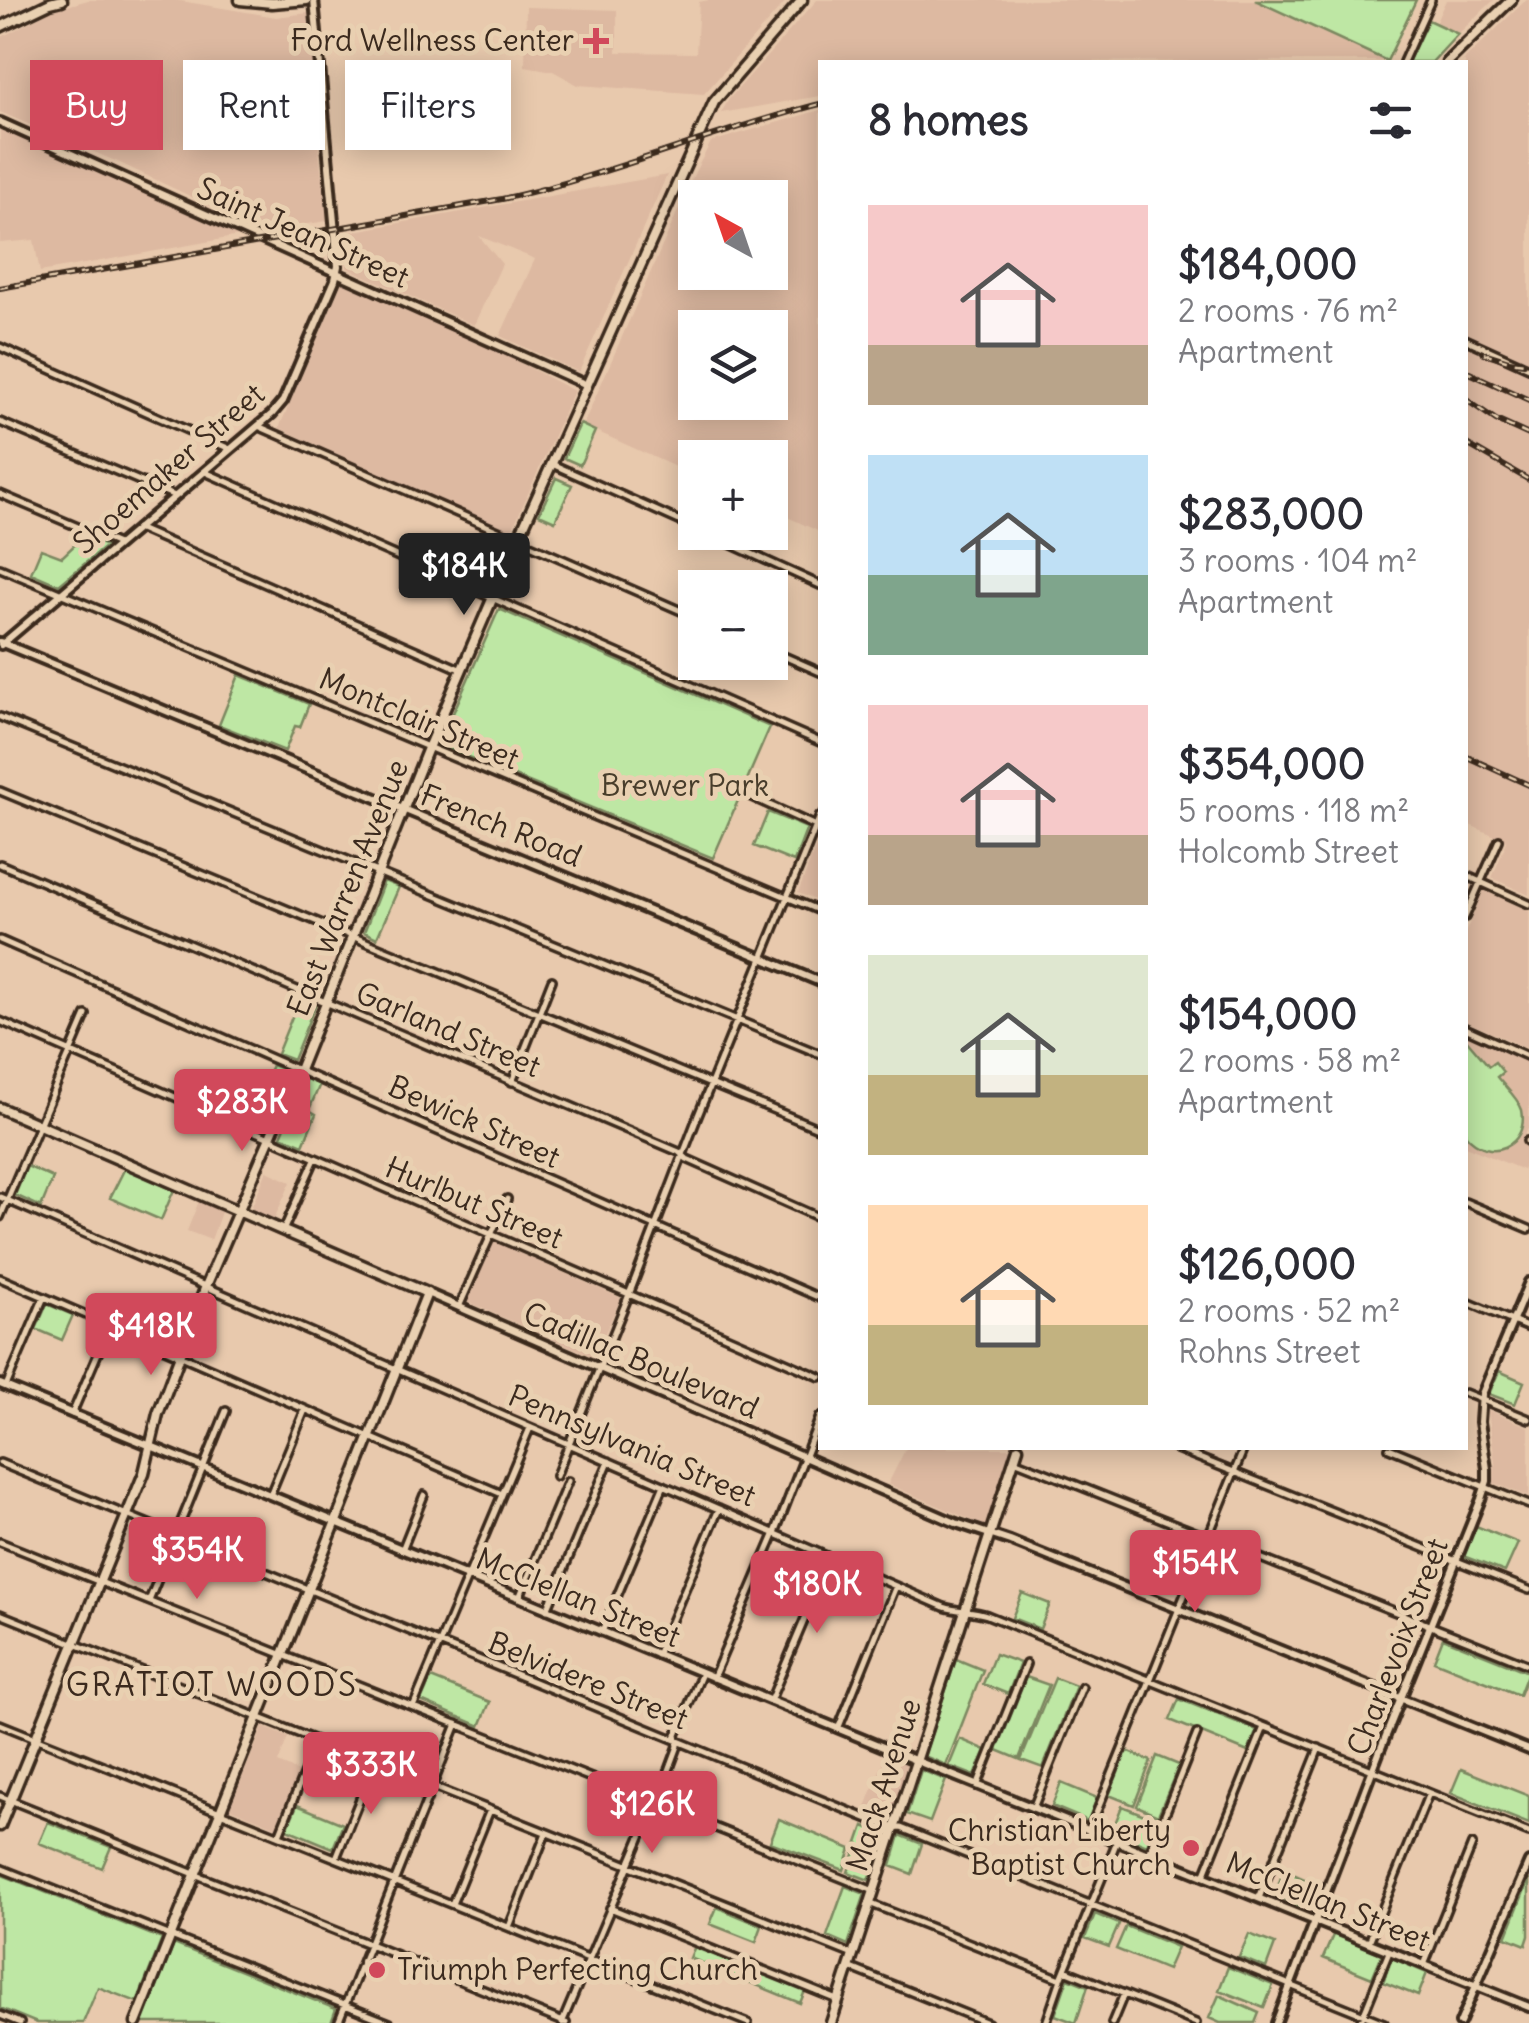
<!DOCTYPE html>
<meta charset="utf-8">
<style>
:root{--surface:#fff;--page:#f2f2f3;--text:#2b2b33;--muted:#7c7c81;--accent:#d1495b}
body{margin:0;font-family:Delius,sans-serif;background:var(--page);color:var(--text);height:100vh;display:flex;flex-direction:column;font-size:38px;white-space:nowrap}
*{box-sizing:border-box;margin:0}
p{font-size:32px;color:var(--muted)}
.icon{flex:none;width:55px;height:55px;fill:none;stroke:currentColor;stroke-width:2;stroke-linecap:round;stroke-linejoin:round}
.map{position:relative;flex:1;overflow:hidden}
.panel{position:absolute;left:818px;top:60px;width:650px;height:1390px;display:flex;flex-direction:column;background:var(--surface);border-radius:0px;box-shadow:0 5px 25px #0003}
.panel>*{flex:none}
.hud{position:absolute;left:30px;top:60px;width:638px;height:90px;display:flex;gap:20px}
.needle{width:65px;rotate:320deg}
.fabs{position:absolute;left:678px;top:180px;display:grid;gap:20px}
.fabs a{display:grid;place-items:center;width:110px;height:110px;border-radius:0px;background:var(--surface);box-shadow:0 5px 25px #0003;font-size:50px}
.price{position:absolute;translate:-50% -85px;padding:0 22px;border-radius:10px;background:var(--accent);color:#fff;font-size:32px;line-height:65px;filter:drop-shadow(0 2px 5px #0008)}
.price::after{content:'';position:absolute;left:50%;top:60px;width:30px;height:22px;margin-left:-15px;background:inherit;clip-path:polygon(0 0,100% 0,50% 100%)}
.price.active{background:#222;color:#fff}
ul{padding:0;list-style:none}
li{display:flex;align-items:center;gap:30px;height:250px;padding:0 50px}
li span{display:grid;place-items:center;flex:none;width:280px;height:200px;border-radius:0px;color:#555}
li>.icon{margin-inline-start:auto}
span .icon{width:120px;height:120px;fill:#fffc;stroke-width:1}
li b{font-size:42px}
h2{display:flex;justify-content:space-between;align-items:center;height:120px;padding:0 50px;font-size:42px}
.chip{padding:0 35px;border-radius:0px;background:var(--surface);box-shadow:0 5px 25px #0003;font-size:35px;line-height:90px}
.chip.active{background:var(--accent);color:#fff}
.map>svg:first-child{display:block}
.built{fill:#ddb9a1;fill-rule:evenodd}
.green{fill:#bee7a4;stroke:#7c8861;stroke-width:2.5}
.lines{fill:none;stroke-linecap:round;stroke-linejoin:round}
.minor-casing{stroke:#3b2a1e;stroke-width:12}
.tertiary-casing{stroke:#3b2a1e;stroke-width:14}
.secondary-casing{stroke:#3b2a1e;stroke-width:15}
.minor{stroke:#e9d0b1;stroke-width:5}
.tertiary{stroke:#e9d0b1;stroke-width:6}
.secondary{stroke:#e9d0b1;stroke-width:8}
.rail-casing{stroke:#3b2a1e;stroke-width:6}
.rail{stroke:#e9d0b1;stroke-width:2.5;stroke-dasharray:8;stroke-linecap:butt}
.poi-dot{fill:#d1495b;stroke:#e9d0b1;stroke-width:4}
.labels{text-anchor:middle;stroke-width:10;stroke-linejoin:round;paint-order:stroke}
.poi-label{font-size:30px;fill:#3b2a1e;stroke:#e9d0b1;text-anchor:end}
.street-label{font-size:30px;fill:#3b2a1e;stroke:#e9d0b1}
.park-label{font-size:30px;fill:#483d2b;stroke:#e9d0b1}
.neighbourhood-label{font-size:32px;letter-spacing:2.5px;fill:#3b2a1e;stroke:#e9d0b1}
</style>
<div class="map">
<svg width="1529" height="2023" viewBox="0 0 1529 2023">
<rect width="100%" height="100%" fill="#e8c9ad"/>
<filter id="ink" filterUnits="userSpaceOnUse"><feTurbulence type="fractalNoise" baseFrequency=".01" numOctaves="2"/><feDisplacementMap in="SourceGraphic" scale="20" xChannelSelector="R" yChannelSelector="G"/><feConvolveMatrix kernelMatrix="1 2 1 2 8 2 1 2 1" color-interpolation-filters="sRGB"/></filter>
<g filter="url(#ink)">
<path class="built" d="M 88,0 L 175,0 L 276,17 L 309,13 L 320,160 L 327,221 L 264,231 L 120,163 L 0,112 L 0,38 L 50,11 Z
M 709,0 L 787,0 L 704,94 L 578,85 L 553,71 L 525,66 L 526,7 L 617,10 L 617,52 L 696,53 L 699,2 Z
M 817,0 L 1255,0 L 1387,61 L 820,62 L 820,96 L 721,113 L 729,99 Z
M 1446,0 L 1494,0 L 1458,34 L 1435,24 Z
M 1526,0 L 1529,0 L 1529,895 L 1492,878 L 1507,841 L 1465,823 L 1465,62 L 1462,62 Z
M 820,110 L 820,532 L 770,509 L 770,458 L 695,458 L 695,476 L 583,425 L 695,172 L 711,142 ZM 695,198 L 770,198 L 770,272 L 695,272 ZM 695,328 L 770,328 L 770,402 L 695,402 Z
M 0,127 L 150,196 L 239,236 L 40,272 L 34,240 L 0,243 Z
M 667,175 L 579,372 L 500,336 L 535,259 L 479,236 L 502,264 L 474,325 L 347,268 L 344,233 Z
M 342,282 L 511,358 L 574,391 L 511,532 L 279,428 Z
M 820,836 L 820,902 L 798,893 Z
M 1484,890 L 1529,911 L 1529,1049 L 1465,1021 L 1465,933 Z
M 1465,1034 L 1529,1063 L 1529,1127 L 1522,1138 L 1525,1146 L 1529,1148 L 1529,1155 L 1523,1170 L 1465,1146 Z
M 267,1171 L 291,1182 L 274,1219 L 251,1208 Z
M 199,1201 L 221,1212 L 211,1240 L 187,1231 Z
M 494,1242 L 621,1298 L 594,1357 L 468,1302 Z
M 1488,1410 L 1529,1427 L 1529,1497 L 1494,1483 L 1495,1463 Z
M 906,1448 L 1011,1448 L 985,1526 L 888,1484 Z
M 263,1727 L 288,1737 L 278,1763 L 299,1772 L 277,1827 L 230,1808 Z
M 886,1755 L 908,1765 L 890,1822 L 864,1812 Z"/>
<path class="green" d="M 1255,0 L 1416,0 L 1387,61 Z
M 1428,20 L 1458,34 L 1432,62 L 1408,62 Z
M 580,424 L 595,431 L 580,465 L 564,458 Z
M 556,478 L 572,485 L 555,521 L 539,514 Z
M 84,536 L 106,546 L 59,585 L 31,573 L 41,549 L 62,557 Z
M 499,609 L 770,727 L 713,858 L 439,745 Z
M 239,675 L 309,704 L 300,727 L 295,726 L 285,751 L 219,725 Z
M 768,812 L 807,828 L 794,862 L 754,846 Z
M 384,881 L 399,887 L 377,938 L 364,932 Z
M 300,997 L 316,1003 L 293,1060 L 277,1054 Z
M 1465,1038 L 1489,1066 L 1495,1062 L 1503,1072 L 1497,1077 C 1505,1087 1518,1098 1522,1110 C 1529,1146 1490,1164 1465,1134 Z
M 272,1065 L 288,1071 L 264,1129 L 248,1121 Z
M 306,1078 L 320,1084 L 309,1110 L 316,1114 L 303,1145 L 281,1136 Z
M 27,1166 L 53,1178 L 41,1207 L 15,1195 Z
M 125,1168 L 174,1190 L 161,1220 L 110,1198 Z
M 47,1304 L 73,1315 L 62,1340 L 36,1329 Z
M 1499,1371 L 1524,1382 L 1515,1404 L 1489,1394 Z
M 1476,1526 L 1518,1543 L 1505,1572 L 1463,1556 Z
M 1022,1593 L 1050,1604 L 1040,1629 L 1012,1618 Z
M 1443,1638 L 1528,1672 L 1519,1695 L 1434,1661 Z
M 995,1654 L 1020,1663 L 1008,1694 L 983,1684 Z
M 956,1659 L 983,1670 L 946,1765 L 924,1756 Z
M 1026,1677 L 1049,1685 L 1019,1759 L 997,1750 Z
M 431,1678 L 490,1702 L 480,1726 L 421,1701 Z
M 1055,1678 L 1076,1686 L 1043,1768 L 1021,1760 Z
M 1179,1699 L 1257,1730 L 1248,1752 L 1170,1720 Z
M 960,1739 L 986,1750 L 975,1776 L 949,1766 Z
M 1127,1751 L 1151,1761 L 1134,1805 L 1109,1795 Z
M 1157,1756 L 1179,1765 L 1158,1815 L 1137,1806 Z
M 1461,1769 L 1529,1796 L 1529,1824 L 1451,1793 Z
M 921,1770 L 946,1780 L 930,1822 L 907,1814 Z
M 1061,1783 L 1097,1798 L 1088,1821 L 1052,1806 Z
M 297,1805 L 343,1824 L 333,1848 L 287,1829 Z
M 1122,1806 L 1157,1820 L 1147,1845 L 1112,1831 Z
M 779,1819 L 851,1849 L 844,1870 L 770,1842 Z
M 48,1822 L 111,1847 L 102,1868 L 39,1843 Z
M 864,1826 L 885,1834 L 869,1880 L 848,1872 Z
M 900,1835 L 922,1844 L 912,1874 L 891,1866 Z
M 1284,1870 L 1311,1882 L 1300,1906 L 1274,1895 Z
M 0,1874 L 162,1939 L 137,2002 L 98,1987 L 83,2023 L 37,2023 L 0,2008 Z
M 1529,1879 L 1529,1936 L 1526,1945 L 1506,1937 Z
M 845,1886 L 865,1894 L 848,1945 L 827,1936 Z
M 717,1907 L 762,1926 L 756,1942 L 710,1924 Z
M 1095,1914 L 1119,1924 L 1109,1947 L 1085,1938 Z
M 1126,1926 L 1177,1947 L 1167,1970 L 1116,1949 Z
M 1334,1933 L 1382,1954 L 1372,1978 L 1323,1958 Z
M 1249,1934 L 1275,1944 L 1266,1968 L 1239,1957 Z
M 174,1944 L 336,2009 L 331,2023 L 143,2023 Z
M 695,1946 L 805,1991 L 800,2003 L 690,1958 Z
M 1392,1958 L 1427,1973 L 1418,1996 L 1383,1982 Z
M 1228,1967 L 1273,1985 L 1264,2008 L 1219,1990 Z
M 1068,1978 L 1088,1986 L 1076,2023 L 1055,2015 Z
M 1219,1995 L 1259,2013 L 1255,2023 L 1220,2023 L 1209,2018 Z"/>
<g class="lines">
<defs>
<path id="minor" d="M 1403,62 L 1431,0
M 1465,339 L 1529,368
M 0,347 L 230,449
M 0,422 L 175,496
M 258,426 L 695,617
M 552,464 L 695,528
M 205,472 L 820,742
M 0,494 L 118,544
M 137,528 L 462,670
M 704,532 L 820,585
M 0,568 L 820,911
M 770,650 L 820,672
M 0,717 L 820,1054
M 0,791 L 820,1129
M 743,793 L 820,828
M 0,864 L 679,1152 L 687,1159 L 820,1218
M 1465,875 L 1529,904
M 1465,917 L 1499,840
M 0,940 L 820,1298
M 0,1021 L 820,1377
M 1465,1028 L 1529,1057
M 512,1082 L 552,980
M 1527,1141 L 1529,1141
M 0,1197 L 944,1607 C 959,1612 972,1610 987,1615 L 1529,1833
M 1465,1202 L 1529,1229
M 0,1217 L 86,1015
M 283,1231 L 315,1159
M 0,1278 L 502,1494
M 1465,1301 L 1529,1328
M 459,1307 L 507,1199
M 6,1386 L 44,1297
M 1465,1393 L 1529,1419
M 72,1414 L 110,1325
M 1174,1448 L 1529,1590
M 1389,1448 L 1529,1505
M 1014,1460 L 1529,1665
M 0,1463 L 861,1816 L 893,1829 L 901,1828 L 1384,2023
M 556,1476 L 632,1287 L 697,1118 L 820,816
M 270,1495 L 305,1410
M 0,1542 L 874,1891
M 402,1550 L 424,1495
M 519,1598 L 568,1481
M 149,1601 L 226,1411
M 547,1610 L 609,1461
M 0,1614 L 853,1955
M 602,1632 L 664,1485
M 657,1655 L 719,1509
M 713,1678 L 775,1533 L 820,1417
M 770,1701 L 831,1557
M 413,1707 L 530,1428
M 0,1724 L 748,2023
M 838,1729 L 896,1586
M 977,1786 L 1026,1664
M 0,1796 L 566,2023
M 1033,1808 L 1082,1687
M 1089,1831 L 1244,1448
M 279,1835 L 317,1741
M 1149,1854 L 1197,1734
M 336,1858 L 374,1764
M 0,1868 L 390,2023
M 1204,1876 L 1264,1727
M 1259,1898 L 1319,1748
M 869,1903 L 1061,1979
M 452,1904 L 490,1810
M 610,1908 L 838,2000
M 509,1927 L 546,1833
M 1369,1942 L 1429,1793
M 1424,1965 L 1472,1845
M 849,1967 L 988,2023
M 1065,1970 L 1196,2023
M 0,2015 L 20,2023
M 338,2023 L 457,1724
M 562,2023 L 668,1773 L 678,1746 L 676,1735 L 702,1673
M 1046,2023 L 1061,1979 L 1117,1841
M 1112,2023 L 1124,1994
M 1360,2023 L 1389,1952"/>
<path id="tertiary" d="M 0,122 L 587,385
M 0,642 L 820,982
M 1,645 L 272,414 L 283,401 L 335,280 L 338,266 L 314,0
M 427,1293 L 956,1523 L 1010,1541 L 1529,1750
M 0,1384 L 922,1763 L 1529,2007
M 1276,2023 L 1379,1753 L 1481,1499 L 1487,1481 L 1487,1469 L 1480,1422 L 1482,1394 L 1529,1282
M 1460,2023 L 1529,1862"/>
<path id="secondary" d="M 240,0 L 272,3 L 307,0
M 0,27 L 50,3 L 62,0
M 1447,62 L 1511,0
M 0,1108 L 427,1293 L 136,2023
M 0,1826 L 144,1473 L 158,1414 L 206,1286 L 299,1070 L 428,748 L 518,539 L 714,102 L 802,0
M 831,2023 L 1018,1448"/>
</defs>
<use href="#minor" class="minor-casing"/>
<use href="#tertiary" class="tertiary-casing"/>
<use href="#secondary" class="secondary-casing"/>
<use href="#minor" class="minor"/>
<use href="#tertiary" class="tertiary"/>
<use href="#secondary" class="secondary"/>
<defs>
<path id="rail" d="M 0,288 L 502,199 C 610,175 713,131 820,104
M 1484,353 L 1509,361 L 1524,363
M 1465,371 L 1529,400
M 1465,399 L 1496,420 L 1529,435
M 1465,443 L 1529,480
M 1465,756 L 1529,785"/>
</defs>
<use href="#rail" class="rail-casing"/>
<use href="#rail" class="rail"/>
</g>
</g>
<g class="poi-dot">
<path d="M591 26h10v10h10v10h-10v10h-10v-10h-10v-10h10z"/>
<circle cx="1191" cy="1848" r="10"/>
<circle cx="377" cy="1970" r="10"/>
</g>
<g class="labels">
<g class="poi-label">
<text x="574" y="51">Ford Wellness Center</text>
<text x="1171" y="1841">Christian Liberty<tspan x="1171" dy="34">Baptist Church</tspan></text>
<text x="397" y="1980" text-anchor="start">Triumph Perfecting Church</text>
</g>
<g class="street-label">
<text transform="translate(303 233) rotate(24)" y="10">Saint Jean Street</text>
<text transform="translate(169 469) rotate(-41)" y="10">Shoemaker Street</text>
<text transform="translate(419 719) rotate(23)" y="10">Montclair Street</text>
<text transform="translate(501 826) rotate(22)" y="10">French Road</text>
<text transform="translate(348 888) rotate(-68)" y="10">East Warren Avenue</text>
<text transform="translate(448 1030) rotate(23)" y="10">Garland Street</text>
<text transform="translate(474 1122) rotate(24)" y="10">Bewick Street</text>
<text transform="translate(474 1203) rotate(23)" y="10">Hurlbut Street</text>
<text transform="translate(641 1361) rotate(23)" y="10">Cadillac Boulevard</text>
<text transform="translate(632 1446) rotate(23)" y="10">Pennsylvania Street</text>
<text transform="translate(578 1598) rotate(22)" y="10">McClellan Street</text>
<text transform="translate(1398 1647) rotate(-69)" y="10">Charlevoix Street</text>
<text transform="translate(588 1681) rotate(22)" y="10">Belvidere Street</text>
<text transform="translate(884 1785) rotate(-72)" y="10">Mack Avenue</text>
<text transform="translate(1328 1902) rotate(22)" y="10">McClellan Street</text>
</g>
<g class="park-label">
<text x="685" y="796">Brewer Park</text>
</g>
<g class="neighbourhood-label">
<text x="212" y="1696">GRATIOT WOODS</text>
</g>
</g>
</svg>
<div class="fabs">
<a><svg class="needle" viewBox="-14 -14 28 28"><path d="M0-13l5 13h-10z" fill="#e53935"/><path d="M0 13l5-13h-10z" fill="#7c7c81"/></svg></a>
<a><svg class="icon" aria-label="layers" viewBox="0 0 24 24"><path d="M12 4l9 5-9 5-9-5zM3 14l9 5 9-5"/></svg></a>
<a>+</a>
<a>−</a>
</div>
<b class="price active" style="left:464px;top:618px">$184K</b>
<b class="price" style="left:242px;top:1154px">$283K</b>
<b class="price" style="left:151px;top:1378px">$418K</b>
<b class="price" style="left:197px;top:1602px">$354K</b>
<b class="price" style="left:1195px;top:1615px">$154K</b>
<b class="price" style="left:817px;top:1636px">$180K</b>
<b class="price" style="left:371px;top:1817px">$333K</b>
<b class="price" style="left:652px;top:1856px">$126K</b>
<div class="hud">
<a class="chip active">Buy</a>
<a class="chip">Rent</a>
<a class="chip">Filters</a>
</div>
<section class="panel">
<h2>8 homes<svg class="icon" aria-label="filters" viewBox="0 0 24 24"><path d="M4 7h16M4 17h16"/><circle cx="9" cy="7" r="2"/><circle cx="15" cy="17" r="2"/></svg></h2>
<ul>
<li><span style="background:linear-gradient(#f6c9c9 70%,#b9a48a 0)"><svg class="icon" aria-label="home" viewBox="0 0 24 24"><path d="M3 11l9-7 9 7M6 9v11h12V9"/></svg></span><div><b>$184,000</b><p>2 rooms · 76 m²</p><p>Apartment</p></div></li>
<li><span style="background:linear-gradient(#bfe0f5 60%,#7fa58c 0)"><svg class="icon" aria-label="home" viewBox="0 0 24 24"><path d="M3 11l9-7 9 7M6 9v11h12V9"/></svg></span><div><b>$283,000</b><p>3 rooms · 104 m²</p><p>Apartment</p></div></li>
<li><span style="background:linear-gradient(#f6c9c9 65%,#b9a48a 0)"><svg class="icon" aria-label="home" viewBox="0 0 24 24"><path d="M3 11l9-7 9 7M6 9v11h12V9"/></svg></span><div><b>$354,000</b><p>5 rooms · 118 m²</p><p>Holcomb Street</p></div></li>
<li><span style="background:linear-gradient(#dfe7d0 60%,#c2b280 0)"><svg class="icon" aria-label="home" viewBox="0 0 24 24"><path d="M3 11l9-7 9 7M6 9v11h12V9"/></svg></span><div><b>$154,000</b><p>2 rooms · 58 m²</p><p>Apartment</p></div></li>
<li><span style="background:linear-gradient(#ffd9b3 60%,#c2b280 0)"><svg class="icon" aria-label="home" viewBox="0 0 24 24"><path d="M3 11l9-7 9 7M6 9v11h12V9"/></svg></span><div><b>$126,000</b><p>2 rooms · 52 m²</p><p>Rohns Street</p></div></li>
</ul>
</section>
</div>
